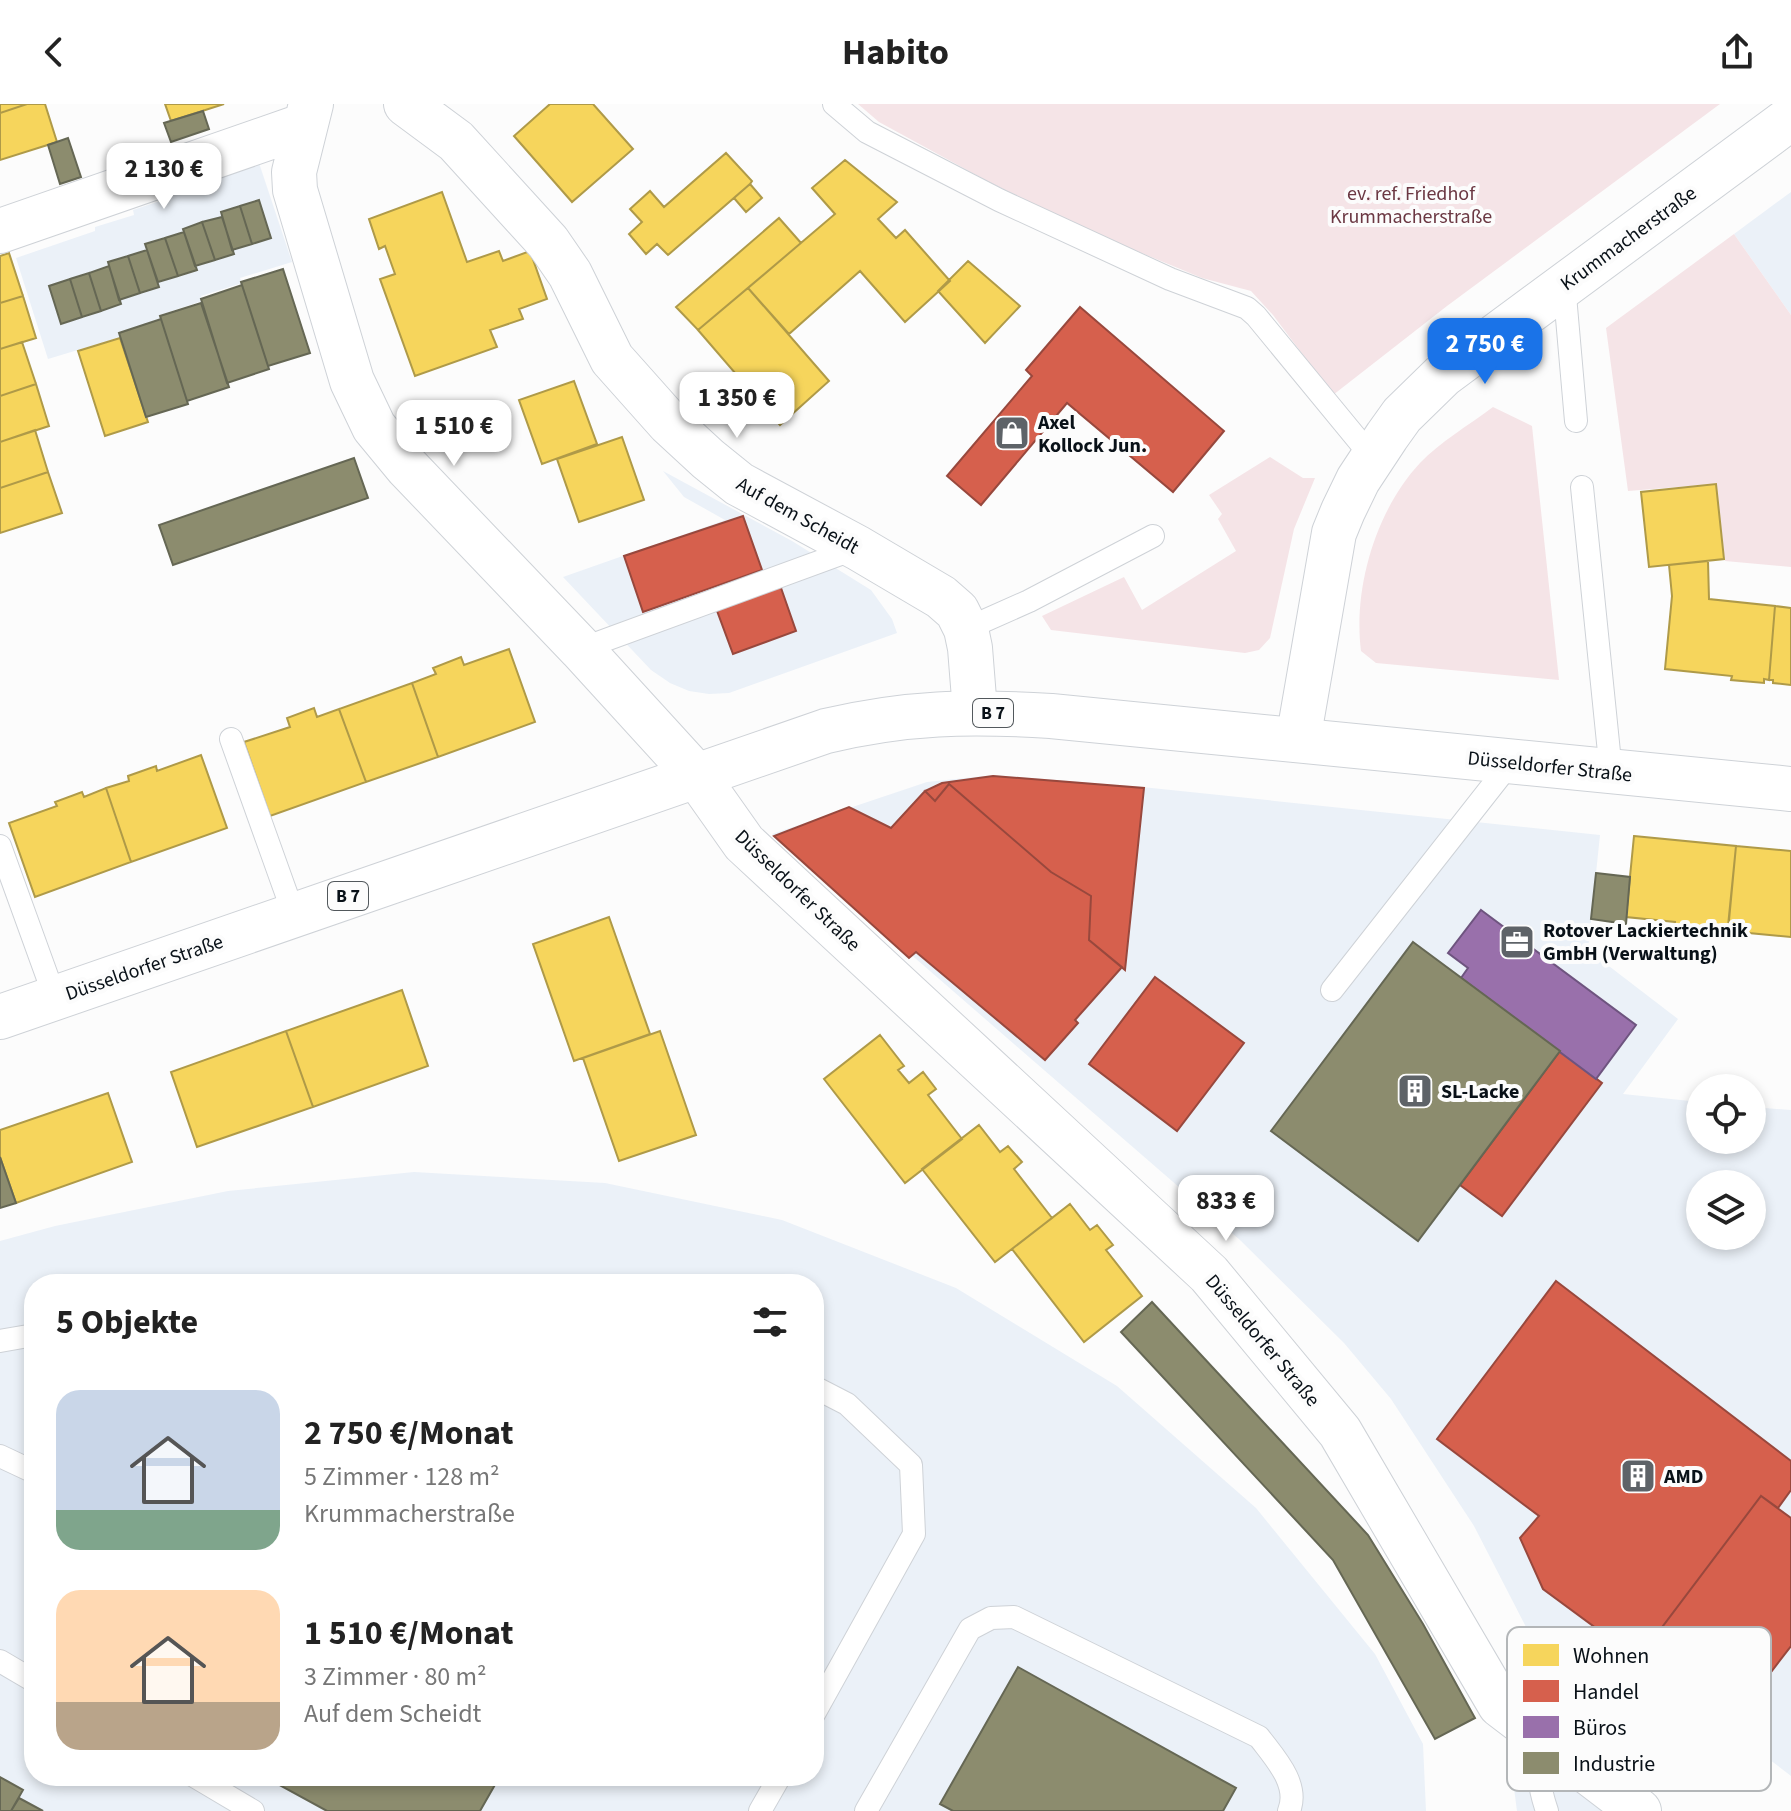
<!DOCTYPE html>
<html lang="de">
<meta charset="utf-8">
<style>
:root{--surface:#fff;--page:#f6f6f6;--text:#222;--muted:#767676;--accent:#1a73e8}
body{margin:0;font-family:"Source Sans 3",sans-serif;background:var(--page);color:var(--text);height:100vh;display:flex;flex-direction:column;font-size:30px;white-space:nowrap}
*{box-sizing:border-box;margin:0}
p{font-size:26px;color:var(--muted)}
.icon{flex:none;width:44px;height:44px;fill:none;stroke:currentColor;stroke-width:2;stroke-linecap:round;stroke-linejoin:round}
.map{position:relative;flex:1;overflow:hidden}
.panel{position:absolute;left:24px;top:1170px;width:800px;height:512px;display:flex;flex-direction:column;background:var(--surface);border-radius:32px;box-shadow:0 4px 12px #0003}
.panel>*{flex:none}
.buttons{position:absolute;left:1686px;top:970px;display:grid;gap:16px}
.buttons a{display:grid;place-items:center;width:80px;height:80px;border-radius:50%;background:var(--surface);box-shadow:0 4px 12px #0003;font-size:40px}
.price{position:absolute;translate:-50% -68px;padding:0 18px;border-radius:16px;background:#fff;color:#222;font-size:26px;line-height:52px;filter:drop-shadow(0 2px 4px #0008)}
.price::after{content:'';position:absolute;left:50%;top:48px;width:24px;height:18px;margin-left:-12px;background:inherit;clip-path:polygon(0 0,100% 0,50% 100%)}
.price.on{background:var(--accent);color:#fff}
ul{padding:0;list-style:none}
li{display:flex;align-items:center;gap:24px;height:200px;padding:0 32px}
li span{display:grid;place-items:center;flex:none;width:224px;height:160px;border-radius:24px;color:#555}
li>.icon{margin-inline-start:auto}
span .icon{width:96px;height:96px;fill:#fffc;stroke-width:1}
li b{font-size:34px}
h2{display:flex;justify-content:space-between;align-items:center;height:96px;padding:0 32px;font-size:34px}
header{display:flex;justify-content:space-between;align-items:center;height:104px;padding:0 32px;background:var(--surface);font-size:36px;font-weight:700}
.map>svg:first-child{display:block}
.built{fill:#ebf1f8;fill-rule:evenodd}
.green{fill:#f5e4e7}
.homes{fill:#f6d55c;stroke:#af9a48;stroke-width:2}
.shops{fill:#d6604d;stroke:#98483d;stroke-width:2}
.offices{fill:#9970ab;stroke:#6e547f;stroke-width:2}
.industry{fill:#8c8c6e;stroke:#656754;stroke-width:2}
.lines{fill:none;stroke-linecap:round;stroke-linejoin:round}
.lane-casing{stroke:#ced2d7;stroke-width:24}
.street-casing{stroke:#ced2d7;stroke-width:46}
.primary-casing{stroke:#ced2d7;stroke-width:46}
.lane{stroke:#fff;stroke-width:22}
.street{stroke:#fff;stroke-width:44}
.primary{stroke:#fff;stroke-width:44}
.labels{text-anchor:middle;stroke-width:8;stroke-linejoin:round;paint-order:stroke}
.shield{fill:#fcfcfc;stroke:#52585c;stroke-width:2}
.shield-label{font-size:18px;font-weight:bold;fill:#091118}
.park-label{font-size:20px;fill:#6b3843;stroke:#fcfcfc}
.street-label{font-size:20px;fill:#091118;stroke:#fcfcfc}
.poi-label{font-size:20px;font-weight:bold;fill:#091118;stroke:#fcfcfc;text-anchor:start}
.key{fill:#fcfcfc;stroke:#b3b6b8;stroke-width:2}
.key-label{font-size:22px;fill:#091118}
</style>
<header><svg class="icon" aria-label="back" viewBox="0 0 24 24"><path d="M15 5l-7 7 7 7"/></svg>Habito<svg class="icon" aria-label="share" viewBox="0 0 24 24"><path d="M12 15V3M7 8l5-5 5 5M5 13v7h14v-7"/></svg></header>
<div class="map">
<svg width="1791" height="1707" viewBox="0 0 1791 1707">
<rect width="100%" height="100%" fill="#fcfcfc"/>
<path class="built" d="M 258,56 L 292,158 L 240,174 L 242,179 L 201,192 L 202,197 L 160,211 L 161,215 L 120,229 L 121,233 L 48,255 L 16,154 L 95,127 L 95,123 L 134,111 L 133,106 L 172,93 L 171,89 Z
M 1791,88 L 1791,211 L 1734,130 Z
M 663,367 L 792,437 L 871,486 L 892,515 L 897,529 L 729,589 L 709,590 L 689,587 L 670,579 L 651,566 L 563,473 L 725,416 L 684,393 Z
M 994,671 L 1142,683 L 1600,731 L 1588,846 L 1678,915 L 1623,990 L 1700,998 L 1700,1036 L 1752,1036 L 1752,1003 L 1791,1006 L 1791,1672 L 1618,1540 L 1583,1585 L 1545,1560 L 1474,1422 L 1391,1295 L 1344,1239 L 1240,1136 L 772,730 L 927,678 ZM 1700,1080 L 1752,1080 L 1752,1132 L 1700,1132 Z
M 414,1068 L 605,1079 L 782,1116 L 956,1184 L 1117,1282 L 1256,1404 L 1375,1550 L 1423,1640 L 1426,1707 L 0,1707 L 0,1137 L 55,1122 L 228,1087 ZM 34,1180 L 814,1180 L 814,1672 L 34,1672 Z
M 1508,1639 L 1605,1707 L 1517,1707 Z"/>
<path class="green" d="M 858,0 L 1720,0 L 1447,202 L 1333,291 L 1273,211 L 1251,187 L 1202,174 L 1098,131 L 989,78 L 879,18 Z
M 1734,130 L 1791,211 L 1791,463 L 1725,457 L 1716,380 L 1628,387 L 1606,224 Z
M 1493,303 L 1532,322 L 1559,576 L 1376,559 L 1361,547 C 1353,484 1376,406 1420,359 C 1440,338 1469,321 1493,303 Z
M 1270,353 L 1303,374 L 1315,374 L 1294,425 L 1270,534 L 1259,546 L 1245,549 L 1051,526 L 1042,512 L 1124,473 L 1142,506 L 1236,447 L 1218,415 L 1222,410 L 1209,391 Z"/>
<path class="homes" d="M 0,0 L 27,0 L 0,9 Z
M 27,0 L 45,0 L 57,38 L 0,56 L 0,9 Z
M 165,0 L 224,0 L 171,17 Z
M 550,0 L 593,0 L 633,45 L 572,98 L 514,32 Z
M 726,49 L 752,77 L 750,80 L 668,151 L 657,140 L 646,150 L 629,130 L 642,118 L 630,105 L 650,87 L 664,103 Z
M 845,56 L 897,98 L 878,115 L 896,134 L 905,126 L 950,177 L 905,218 L 860,167 L 789,230 L 748,184 L 835,110 L 812,84 Z
M 750,80 L 762,94 L 746,108 L 734,94 Z
M 442,88 L 467,158 L 499,147 L 503,157 L 530,147 L 547,195 L 519,205 L 523,215 L 490,226 L 497,243 L 415,272 L 380,175 L 395,170 L 385,142 L 379,145 L 369,115 Z
M 779,114 L 801,139 L 698,226 L 676,203 Z
M 9,149 L 23,192 L 0,199 L 0,152 Z
M 968,157 L 1020,202 L 985,239 L 938,187 Z
M 748,184 L 829,277 L 780,321 L 698,226 Z
M 23,192 L 36,234 L 0,245 L 0,199 Z
M 120,234 L 148,318 L 105,332 L 78,247 Z
M 22,238 L 36,280 L 0,292 L 0,245 Z
M 574,277 L 597,340 L 542,360 L 519,296 Z
M 36,280 L 49,322 L 0,338 L 0,292 Z
M 35,326 L 48,368 L 0,384 L 0,338 Z
M 622,333 L 644,396 L 579,418 L 557,355 Z
M 48,368 L 62,409 L 0,429 L 0,384 Z
M 1716,380 L 1724,455 L 1649,463 L 1641,388 Z
M 1708,457 L 1709,495 L 1775,502 L 1769,576 L 1764,575 L 1764,579 L 1731,576 L 1732,572 L 1665,565 L 1672,492 L 1669,461 Z
M 1775,502 L 1791,504 L 1791,581 L 1773,579 L 1773,576 L 1769,576 Z
M 509,545 L 535,618 L 438,653 L 412,579 L 436,570 L 433,564 L 461,553 L 464,561 Z
M 412,579 L 438,653 L 366,678 L 339,605 Z
M 314,604 L 317,613 L 339,605 L 366,678 L 270,712 L 244,638 L 290,623 L 287,614 Z
M 201,651 L 227,724 L 131,758 L 106,684 L 129,677 L 128,672 L 156,662 L 157,667 Z
M 106,684 L 131,758 L 35,793 L 9,719 L 57,702 L 55,698 L 82,688 L 84,693 Z
M 1634,732 L 1736,742 L 1728,822 L 1708,820 L 1707,832 L 1674,829 L 1675,818 L 1626,813 Z
M 1736,742 L 1791,747 L 1791,833 L 1728,827 Z
M 609,813 L 650,930 L 574,957 L 533,840 Z
M 402,886 L 428,962 L 313,1003 L 286,927 Z
M 286,927 L 313,1003 L 197,1043 L 171,968 Z
M 660,927 L 696,1031 L 619,1057 L 583,954 Z
M 880,931 L 904,962 L 898,966 L 909,979 L 923,968 L 936,985 L 928,991 L 962,1035 L 905,1079 L 824,975 Z
M 108,989 L 132,1058 L 16,1099 L 0,1053 L 0,1026 Z
M 979,1021 L 1000,1048 L 1008,1042 L 1022,1058 L 1014,1065 L 1052,1114 L 995,1158 L 922,1065 Z
M 1070,1100 L 1090,1126 L 1097,1121 L 1113,1141 L 1106,1146 L 1142,1192 L 1084,1238 L 1012,1145 Z"/>
<path class="shops" d="M 1080,203 L 1224,327 L 1173,388 L 1067,299 L 981,401 L 947,372 L 1032,272 L 1026,266 Z
M 743,412 L 762,466 L 643,508 L 624,452 Z
M 780,481 L 796,527 L 733,550 L 716,504 Z
M 993,672 L 1144,684 L 1125,866 L 1089,836 L 1091,792 L 1051,768 L 949,680 L 935,697 L 925,687 L 942,679 Z
M 949,680 L 1051,768 L 1091,792 L 1089,836 L 1122,863 L 1075,916 L 1078,919 L 1045,956 L 916,848 L 909,854 L 774,732 L 849,703 L 891,724 L 925,687 L 935,697 Z
M 1155,873 L 1244,939 L 1177,1027 L 1089,960 Z
M 1560,947 L 1602,979 L 1502,1112 L 1460,1081 Z
M 1556,1177 L 1791,1357 L 1791,1386 L 1778,1404 L 1761,1392 L 1638,1555 L 1543,1485 L 1520,1434 L 1539,1412 L 1437,1335 Z
M 1761,1392 L 1791,1414 L 1791,1542 L 1728,1624 L 1638,1555 Z"/>
<path class="offices" d="M 1481,806 L 1636,921 L 1596,975 L 1461,874 L 1468,864 L 1448,849 Z"/>
<path class="industry" d="M 203,7 L 209,25 L 171,38 L 164,19 Z
M 68,34 L 81,73 L 60,80 L 48,41 Z
M 259,96 L 271,134 L 252,140 L 240,102 Z
M 240,102 L 252,140 L 232,146 L 221,108 Z
M 222,113 L 234,150 L 215,156 L 202,118 Z
M 202,118 L 215,156 L 195,162 L 183,125 Z
M 184,128 L 197,166 L 178,172 L 165,134 Z
M 165,134 L 178,172 L 158,178 L 145,140 Z
M 147,146 L 159,183 L 140,189 L 128,152 Z
M 128,152 L 140,189 L 119,196 L 108,158 Z
M 109,162 L 121,200 L 101,207 L 89,169 Z
M 283,165 L 310,249 L 268,262 L 241,178 Z
M 89,169 L 101,207 L 82,213 L 70,175 Z
M 70,175 L 82,213 L 61,220 L 49,182 Z
M 242,181 L 269,265 L 227,279 L 201,195 Z
M 201,199 L 229,283 L 187,297 L 160,212 Z
M 161,215 L 188,300 L 146,313 L 119,229 Z
M 354,354 L 368,394 L 173,461 L 159,421 Z
M 1596,769 L 1630,773 L 1626,820 L 1591,815 Z
M 1413,838 L 1560,947 L 1418,1137 L 1271,1027 Z
M 0,1053 L 16,1099 L 0,1104 Z
M 1152,1198 L 1368,1431 L 1423,1520 L 1475,1614 L 1435,1635 L 1333,1456 L 1121,1228 Z
M 1018,1563 L 1236,1684 L 1223,1707 L 953,1707 L 940,1700 Z
M 263,1672 L 500,1672 L 480,1707 L 327,1707 Z
M 0,1673 L 23,1686 L 11,1707 L 0,1707 Z
M 19,1694 L 43,1707 L 11,1707 Z"/>
<g class="lines">
<defs>
<path id="lane" d="M 834,0 L 867,28 L 999,96 L 1170,175 L 1247,204 L 1256,212 L 1372,353
M 1564,180 L 1576,317
M 1582,383 L 1611,668
M 966,525 L 1029,497 L 1153,432
M 581,545 L 857,444
M 231,635 L 294,811
M 0,742 L 55,894
M 1332,886 L 1511,658
M 0,1237 L 34,1231
M 814,1283 L 847,1300 L 911,1361 L 914,1430 L 814,1610
M 0,1352 L 34,1368
M 0,1557 L 34,1577
M 1545,1635 C 1536,1661 1538,1681 1547,1707
M 194,1672 L 253,1707
M 760,1707 L 780,1672
M 866,1707 L 970,1525 L 991,1514 L 1014,1513 L 1259,1633 C 1274,1653 1300,1680 1289,1707"/>
<path id="street" d="M 311,0 L 294,68 L 295,86 L 352,277 L 374,323 L 407,363 L 581,545 L 696,671 L 744,739 L 1209,1170 L 1340,1328 L 1500,1601 L 1639,1707
M 406,0 L 456,37 L 548,138 L 570,170 L 612,255 L 669,319 L 708,355 L 739,380 L 858,444 L 941,493 L 957,507 L 966,525 L 970,544 L 975,607
M 0,127 L 305,21
M 1298,636 L 1334,429 L 1343,407 L 1358,376 L 1387,332 L 1402,311 L 1443,271 L 1791,14"/>
<path id="primary" d="M 0,913 L 826,627 C 907,608 968,607 1051,612 L 1791,685"/>
</defs>
<use href="#lane" class="lane-casing"/>
<use href="#street" class="street-casing"/>
<use href="#primary" class="primary-casing"/>
<use href="#lane" class="lane"/>
<use href="#street" class="street"/>
<use href="#primary" class="primary"/>
</g>
<defs>
<symbol id="shop-square" viewBox="-11 -11 22 22"><rect x="-9" y="-9" width="18" height="18" rx="4" fill="#5e6368" stroke="#fcfcfc"/><path d="M-5-2.5h2.3a2.7 3.5 0 0 1 5.4 0H5L5.5 6h-11ZM-1.5-2.5h3a1.5 2.3 0 0 0-3 0Z" fill="#fff"/></symbol>
<symbol id="office-square" viewBox="-11 -11 22 22"><rect x="-9" y="-9" width="18" height="18" rx="4" fill="#5e6368" stroke="#fcfcfc"/><path d="M-6-3h4V-5.5h4V-3h4V5H-6ZM-1-4.5V-3h2v-1.5ZM-6 0V1H6V0Z" fill="#fff"/></symbol>
<symbol id="building-square" viewBox="-11 -11 22 22"><rect x="-9" y="-9" width="18" height="18" rx="4" fill="#5e6368" stroke="#fcfcfc"/><path d="M-4-6H4V6H1V3H-1V6H-4ZM-2.5-4.3h1.7v1.8h-1.7ZM.8-4.3h1.7v1.8H.8ZM-2.5-1h1.7V.8h-1.7ZM.8-1h1.7V.8H.8Z" fill="#fff"/></symbol>
</defs>
<g fill-rule="evenodd">
<use href="#shop-square" x="992" y="309" width="40" height="40"/>
<use href="#office-square" x="1497" y="818" width="40" height="40"/>
<use href="#building-square" x="1395" y="967" width="40" height="40"/>
<use href="#building-square" x="1618" y="1352" width="40" height="40"/>
</g>
<g class="labels">
<g class="shield">
<rect x="973" y="595" width="40" height="28" rx="6"/>
<rect x="328" y="778" width="40" height="28" rx="6"/>
</g>
<g class="shield-label">
<text x="993" y="615">B 7</text>
<text x="348" y="798">B 7</text>
</g>
<g class="park-label">
<text x="1411" y="96">ev. ref. Friedhof<tspan x="1411" dy="23">Krummacherstraße</tspan></text>
</g>
<g class="street-label">
<text transform="translate(1628 134) rotate(-36)" y="7">Krummacherstraße</text>
<text transform="translate(798 411) rotate(29)" y="7">Auf dem Scheidt</text>
<text transform="translate(1550 662) rotate(6)" y="7">Düsseldorfer Straße</text>
<text transform="translate(798 786) rotate(44)" y="7">Düsseldorfer Straße</text>
<text transform="translate(144 863) rotate(-19)" y="7">Düsseldorfer Straße</text>
<text transform="translate(1263 1236) rotate(50)" y="7">Düsseldorfer Straße</text>
</g>
<g class="poi-label">
<text x="1038" y="325">Axel<tspan x="1038" dy="23">Kollock Jun.</tspan></text>
<text x="1543" y="833">Rotover Lackiertechnik<tspan x="1543" dy="23">GmbH (Verwaltung)</tspan></text>
<text x="1441" y="994">SL-Lacke</text>
<text x="1664" y="1379">AMD</text>
</g>
</g>
<rect x="1507" y="1523" width="264" height="164" rx="12" class="key"/>
<rect x="1523" y="1540" width="36" height="22" fill="#f6d55c"/>
<rect x="1523" y="1576" width="36" height="22" fill="#d6604d"/>
<rect x="1523" y="1612" width="36" height="22" fill="#9970ab"/>
<rect x="1523" y="1648" width="36" height="22" fill="#8c8c6e"/>
<g class="key-label">
<text x="1573" y="1559">Wohnen</text>
<text x="1573" y="1595">Handel</text>
<text x="1573" y="1631">Büros</text>
<text x="1573" y="1667">Industrie</text>
</g>
</svg>
<div class="buttons">
<a><svg class="icon" aria-label="locate" viewBox="0 0 24 24"><circle cx="12" cy="12" r="6"/><path d="M12 2v4M12 18v4M2 12h4M18 12h4"/></svg></a>
<a><svg class="icon" aria-label="layers" viewBox="0 0 24 24"><path d="M12 4l9 5-9 5-9-5zM3 14l9 5 9-5"/></svg></a>
</div>
<b class="price" style="left:164px;top:107px">2 130 €</b>
<b class="price on" style="left:1485px;top:282px">2 750 €</b>
<b class="price" style="left:737px;top:336px">1 350 €</b>
<b class="price" style="left:454px;top:364px">1 510 €</b>
<b class="price" style="left:1226px;top:1139px">833 €</b>
<section class="panel">
<h2>5 Objekte<svg class="icon" aria-label="filters" viewBox="0 0 24 24"><path d="M4 7h16M4 17h16"/><circle cx="9" cy="7" r="2"/><circle cx="15" cy="17" r="2"/></svg></h2>
<ul>
<li><span style="background:linear-gradient(#c9d6e8 75%,#7fa58c 0)"><svg class="icon" aria-label="home" viewBox="0 0 24 24"><path d="M3 11l9-7 9 7M6 9v11h12V9"/></svg></span><div><b>2 750 €/Monat</b><p>5 Zimmer · 128 m²</p><p>Krummacherstraße</p></div></li>
<li><span style="background:linear-gradient(#ffd9b3 70%,#b9a48a 0)"><svg class="icon" aria-label="home" viewBox="0 0 24 24"><path d="M3 11l9-7 9 7M6 9v11h12V9"/></svg></span><div><b>1 510 €/Monat</b><p>3 Zimmer · 80 m²</p><p>Auf dem Scheidt</p></div></li>
</ul>
</section>
</div>
